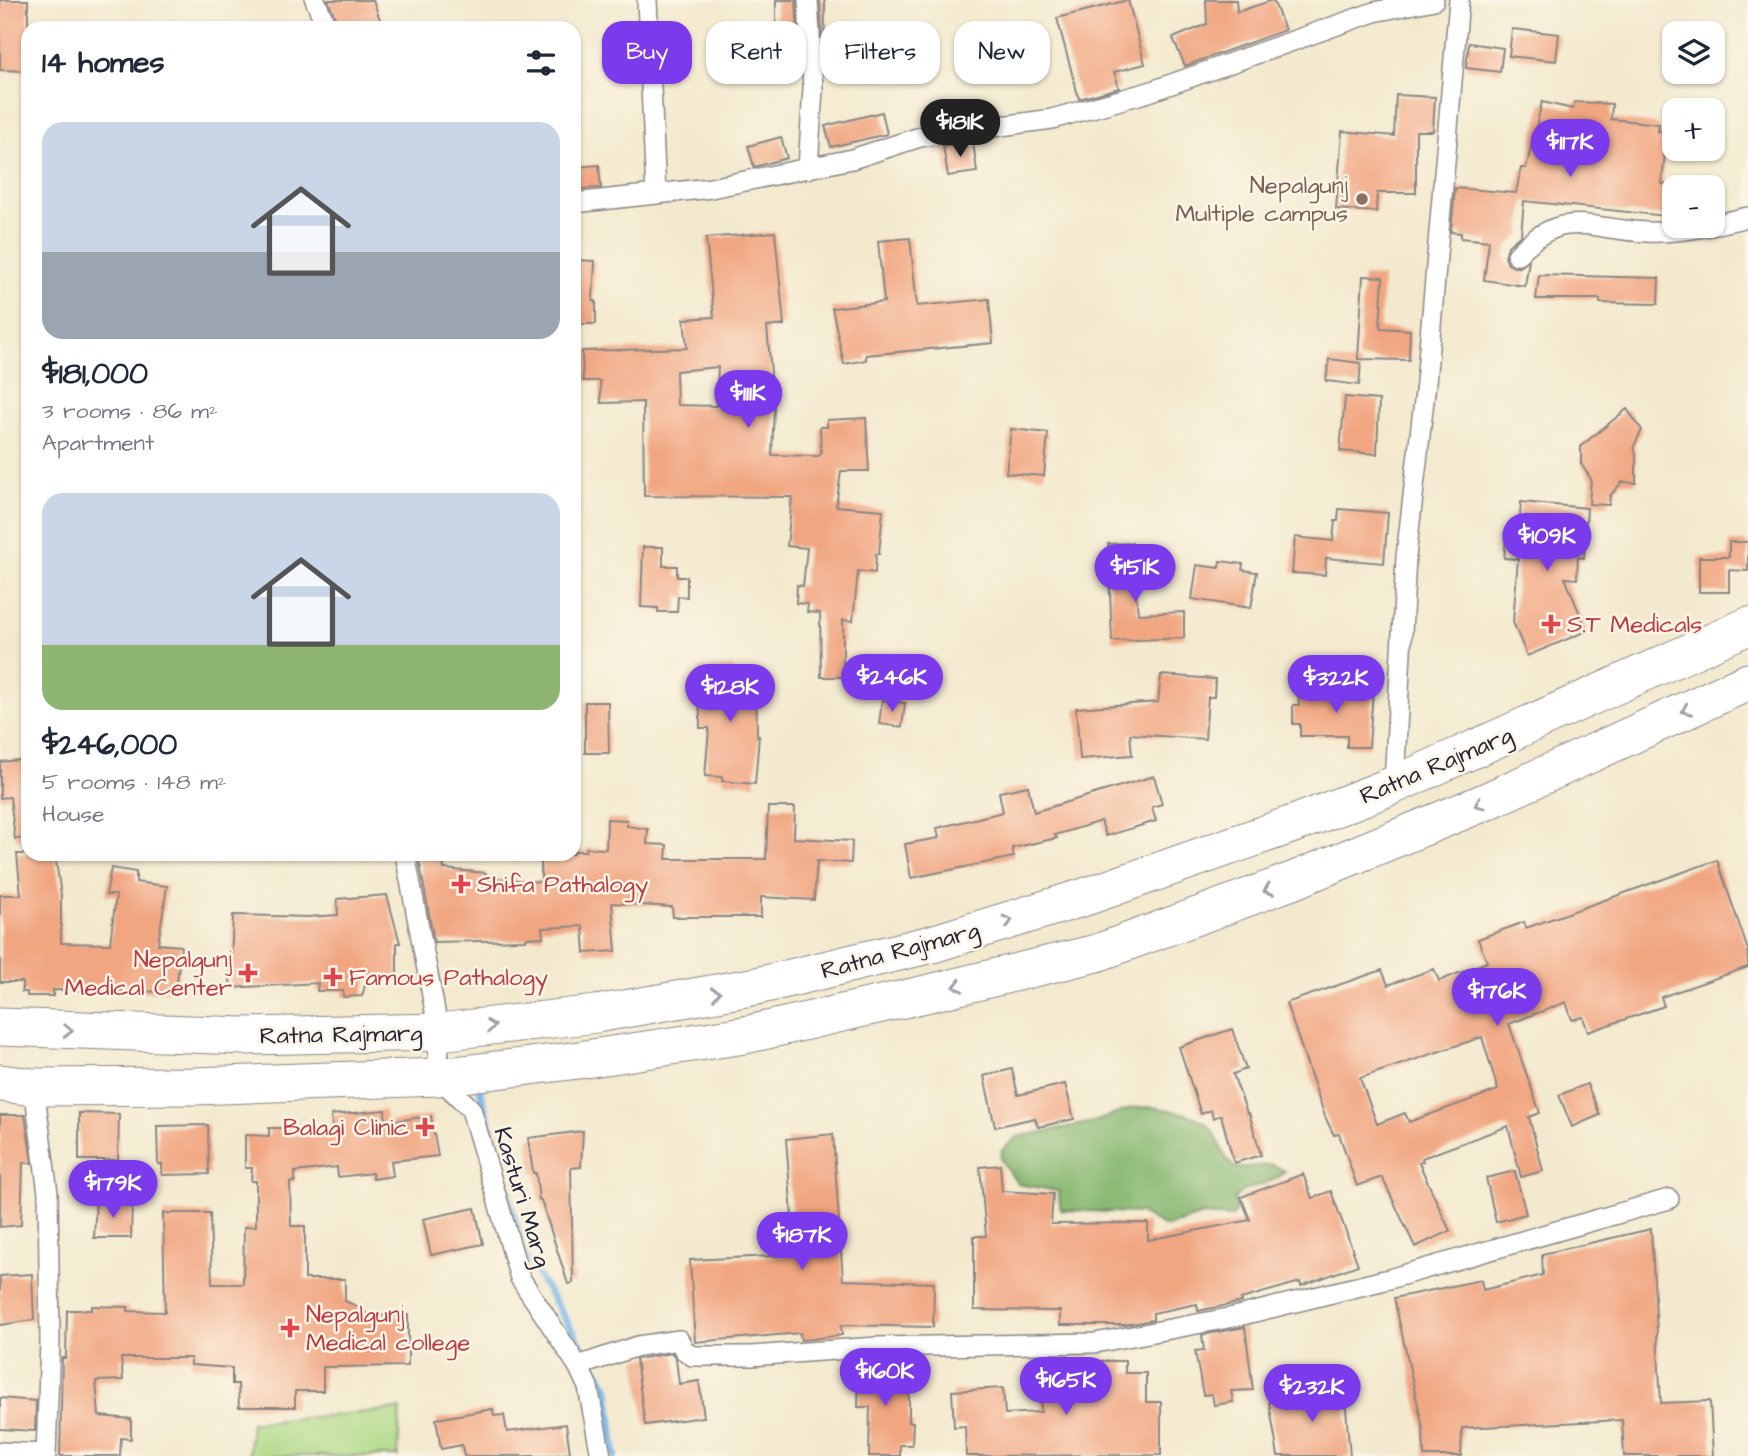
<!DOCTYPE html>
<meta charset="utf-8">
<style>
:root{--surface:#fff;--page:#f6f6f7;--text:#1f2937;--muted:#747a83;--accent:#7c3aed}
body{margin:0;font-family:"Architects Daughter",sans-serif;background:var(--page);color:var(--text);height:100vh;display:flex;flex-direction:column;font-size:26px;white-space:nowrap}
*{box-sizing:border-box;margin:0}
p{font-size:23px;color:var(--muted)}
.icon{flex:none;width:38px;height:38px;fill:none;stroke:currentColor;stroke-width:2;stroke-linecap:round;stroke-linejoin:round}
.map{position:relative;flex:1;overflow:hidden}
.sheet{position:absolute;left:21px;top:21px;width:560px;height:840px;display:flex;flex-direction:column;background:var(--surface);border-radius:21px;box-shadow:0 2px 5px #0004}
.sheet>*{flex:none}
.guide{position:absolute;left:602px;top:21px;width:665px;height:63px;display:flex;gap:14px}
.fabs{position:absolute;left:1662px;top:21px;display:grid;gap:14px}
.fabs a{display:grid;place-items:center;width:63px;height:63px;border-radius:14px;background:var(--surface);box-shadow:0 2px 5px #0004;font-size:35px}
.price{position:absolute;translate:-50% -60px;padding:0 16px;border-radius:24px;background:var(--accent);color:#fff;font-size:23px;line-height:46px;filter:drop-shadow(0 2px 4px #0008)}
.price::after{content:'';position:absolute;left:50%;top:42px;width:21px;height:16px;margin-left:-10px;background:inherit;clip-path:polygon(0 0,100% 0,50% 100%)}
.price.on{background:#222;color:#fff}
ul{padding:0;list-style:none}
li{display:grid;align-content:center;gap:14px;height:371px;padding:0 21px}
li span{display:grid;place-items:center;height:217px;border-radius:21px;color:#555}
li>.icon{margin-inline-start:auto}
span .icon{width:126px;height:126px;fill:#fffc;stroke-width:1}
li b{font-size:30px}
h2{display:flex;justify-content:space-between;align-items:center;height:84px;padding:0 21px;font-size:30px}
.tag{padding:0 24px;border-radius:21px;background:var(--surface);box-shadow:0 2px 5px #0004;font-size:24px;line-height:63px}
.tag.on{background:var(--accent);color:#fff}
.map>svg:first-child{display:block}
.green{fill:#add986;stroke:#687e60;stroke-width:2}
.forest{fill:#8ab973;stroke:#566e57;stroke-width:2}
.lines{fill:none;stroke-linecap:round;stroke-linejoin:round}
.stream{stroke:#74b6e9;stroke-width:7}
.building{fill:#f1a681;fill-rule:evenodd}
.street-casing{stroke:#8a8684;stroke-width:22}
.highway-casing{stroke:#8a8684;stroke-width:39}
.street{stroke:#fff;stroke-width:19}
.highway{stroke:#fff;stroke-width:37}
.oneway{stroke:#9c9ca7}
.education-dot{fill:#8d6e63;stroke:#fcf5e5;stroke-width:2.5}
.health-dot{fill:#e0444e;stroke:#fcf5e5;stroke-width:2.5}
.labels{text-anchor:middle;stroke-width:5;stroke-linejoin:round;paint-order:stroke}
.education-label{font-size:24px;fill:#785e54;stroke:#fcf5e5;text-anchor:end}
.health-label{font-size:24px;fill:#be3a42;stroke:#fcf5e5;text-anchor:start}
.street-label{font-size:24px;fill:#22223b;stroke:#fcf5e5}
</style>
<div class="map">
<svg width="1748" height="1456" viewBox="0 0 1748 1456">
<rect width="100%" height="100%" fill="#fcf5e5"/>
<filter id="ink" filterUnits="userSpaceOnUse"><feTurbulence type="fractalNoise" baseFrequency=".0143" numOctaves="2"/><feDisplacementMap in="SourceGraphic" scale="14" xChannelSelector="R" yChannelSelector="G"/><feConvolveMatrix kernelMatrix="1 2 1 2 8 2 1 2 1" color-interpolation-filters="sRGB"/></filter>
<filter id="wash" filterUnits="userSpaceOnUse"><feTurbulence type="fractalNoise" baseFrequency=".00686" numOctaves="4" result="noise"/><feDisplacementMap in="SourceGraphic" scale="28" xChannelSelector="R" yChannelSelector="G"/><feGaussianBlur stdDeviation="1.57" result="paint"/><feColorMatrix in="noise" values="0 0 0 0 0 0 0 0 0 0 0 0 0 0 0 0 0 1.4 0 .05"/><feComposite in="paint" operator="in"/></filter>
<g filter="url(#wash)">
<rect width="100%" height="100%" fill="#f3e9ce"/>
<path class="green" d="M 400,1409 L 398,1456 L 249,1456 L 251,1423 Z"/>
<path class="forest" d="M 1152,1107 C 1177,1112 1206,1113 1218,1140 C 1223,1151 1225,1160 1235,1168 L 1273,1165 L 1285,1171 C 1272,1187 1247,1183 1234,1199 L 1237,1208 L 1232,1217 L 1203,1215 L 1165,1227 L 1140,1213 L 1061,1210 L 1058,1191 L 1018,1184 L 1001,1160 L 1002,1150 L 1017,1137 L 1094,1122 L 1132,1108 Z"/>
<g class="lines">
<path class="stream" d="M 478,1083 L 524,1253 L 608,1388 L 615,1456"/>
</g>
<g id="blocks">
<path class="building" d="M 0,0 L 28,0 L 28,71 L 0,70 Z
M 328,0 L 373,0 L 383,28 L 339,28 Z
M 776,0 L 796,0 L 800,70 L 776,70 Z
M 820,0 L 825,0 L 824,74 Z
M 1128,0 L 1145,64 L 1114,72 L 1119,88 L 1079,99 L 1057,18 Z
M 1206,0 L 1236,0 L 1237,12 L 1273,0 L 1285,30 L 1185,66 L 1173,38 L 1207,24 Z
M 1512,29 L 1559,34 L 1556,61 L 1509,56 Z
M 1469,43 L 1503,48 L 1500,72 L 1466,68 Z
M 1396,95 L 1435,97 L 1433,131 L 1416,131 L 1416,193 L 1377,193 L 1376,212 L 1336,209 L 1342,131 L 1394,136 Z
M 1542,102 L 1573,109 L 1574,102 L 1612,104 L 1611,119 L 1659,124 L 1658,131 L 1667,132 L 1662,184 L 1675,185 L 1675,217 L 1524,201 L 1521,235 L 1508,246 L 1505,257 L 1508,264 L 1514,267 L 1520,267 L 1529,260 L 1525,286 L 1484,280 L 1489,241 L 1461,238 L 1461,233 L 1451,232 L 1455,188 L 1516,193 L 1521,168 L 1526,168 Z
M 882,112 L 887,134 L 831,147 L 825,126 Z
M 781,137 L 787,158 L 754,167 L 748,146 Z
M 973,142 L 977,172 L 948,176 L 943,146 Z
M 599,165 L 601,188 L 576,189 L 575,167 Z
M 775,232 L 784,325 L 767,327 L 774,407 L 772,455 L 818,456 L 821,454 L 820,427 L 827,427 L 827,420 L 866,418 L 869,471 L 841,471 L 836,506 L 883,510 L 879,554 L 876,554 L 875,573 L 858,571 L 853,621 L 843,620 L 843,677 L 821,677 L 820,613 L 807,612 L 808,604 L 796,603 L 797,585 L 803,586 L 807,548 L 787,546 L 792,497 L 644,496 L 643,402 L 601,403 L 600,381 L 583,381 L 582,351 L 687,348 L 684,319 L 714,317 L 706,238 ZM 718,367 L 716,406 L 677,405 L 676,371 Z
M 910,238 L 917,306 L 989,299 L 993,343 L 866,355 L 866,360 L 844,364 L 832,308 L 884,302 L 878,241 Z
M 574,260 L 595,261 L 593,301 L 596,301 L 596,324 L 574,324 Z
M 1539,275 L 1659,278 L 1658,304 L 1600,303 L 1600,299 L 1536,299 Z
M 1363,276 L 1383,277 L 1380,328 L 1410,330 L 1409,360 L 1358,359 Z
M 1329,359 L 1361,363 L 1359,385 L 1326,381 Z
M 1345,397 L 1379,400 L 1377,454 L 1340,451 Z
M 1627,409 L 1642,430 L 1634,446 L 1636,454 L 1636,483 L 1622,482 L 1610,496 L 1609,505 L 1589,504 L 1591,479 L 1581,464 L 1581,446 Z
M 1011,429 L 1048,433 L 1044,476 L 1006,473 Z
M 1521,502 L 1587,508 L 1584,558 L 1578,557 L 1577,579 L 1565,578 L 1587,631 L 1527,656 L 1513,622 L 1518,559 L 1504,558 L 1507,528 L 1519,529 Z
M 1339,509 L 1388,513 L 1384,563 L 1326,558 L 1325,575 L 1292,573 L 1295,537 L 1333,541 L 1335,521 L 1338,521 Z
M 1729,542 L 1748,542 L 1748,571 L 1729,570 L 1729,592 L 1699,592 L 1699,557 L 1729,557 Z
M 1132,543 L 1138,614 L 1184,612 L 1184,638 L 1112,641 L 1108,544 Z
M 643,547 L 663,547 L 663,566 L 677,566 L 677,577 L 687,577 L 687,597 L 678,596 L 677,612 L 658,612 L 658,608 L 641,607 Z
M 1220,561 L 1243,564 L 1242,570 L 1257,572 L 1251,608 L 1192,599 L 1197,565 L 1219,568 Z
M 733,667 L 733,676 L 756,676 L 757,736 L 759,736 L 755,784 L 722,781 L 722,777 L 705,776 L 709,728 L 700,728 L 699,668 Z
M 1161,675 L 1215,679 L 1214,697 L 1208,697 L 1205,739 L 1130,734 L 1132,755 L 1080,759 L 1076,708 L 1158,702 Z
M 1349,686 L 1373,690 L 1369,747 L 1347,747 L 1347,736 L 1300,736 L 1300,724 L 1293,724 L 1293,705 L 1299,705 L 1298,693 L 1349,693 Z
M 882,700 L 905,703 L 902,727 L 879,724 Z
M 585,702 L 608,702 L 609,753 L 585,753 Z
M 28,759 L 28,838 L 15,839 L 10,797 L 0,798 L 0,762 Z
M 1154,776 L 1162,804 L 1152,807 L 1156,821 L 1106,836 L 1101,821 L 1055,835 L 1057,838 L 1012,848 L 1014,857 L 911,878 L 905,844 L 939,838 L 937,828 L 1003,812 L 999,792 L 1028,786 L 1034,812 Z
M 768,807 L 795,807 L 794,838 L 852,841 L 851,863 L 817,861 L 814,900 L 761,897 L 761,917 L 673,917 L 672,907 L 612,903 L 616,951 L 585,953 L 583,926 L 542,928 L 543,937 L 526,938 L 526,940 L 434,942 L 418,854 L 442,854 L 444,869 L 486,873 L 486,878 L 541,882 L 541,858 L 554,858 L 554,854 L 574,854 L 574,851 L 586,851 L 586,848 L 606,849 L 607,819 L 627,820 L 627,826 L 648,829 L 647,844 L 667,845 L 666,859 L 766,859 Z
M 17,854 L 55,854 L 61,895 L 61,943 L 110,944 L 116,895 L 106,895 L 111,868 L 136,872 L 136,882 L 167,886 L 158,944 L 181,946 L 176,992 L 53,990 L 53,996 L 27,996 L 27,992 L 22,992 L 22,982 L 0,982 L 0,895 L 21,895 Z
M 1717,860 L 1748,950 L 1748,967 L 1661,997 L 1664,1006 L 1588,1032 L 1583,1017 L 1572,1020 L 1566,1002 L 1509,1024 L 1540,1113 L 1529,1117 L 1543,1171 L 1521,1177 L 1508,1126 L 1422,1158 L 1423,1161 L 1419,1163 L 1450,1231 L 1415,1247 L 1382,1177 L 1357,1186 L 1339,1134 L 1334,1135 L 1326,1119 L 1286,1003 L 1382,970 L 1388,985 L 1434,969 L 1439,981 L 1487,962 L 1478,939 L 1524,922 L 1526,928 ZM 1482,1037 L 1498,1090 L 1409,1122 L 1405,1113 L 1377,1124 L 1360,1078 Z
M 387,895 L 400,943 L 397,943 L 397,976 L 367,979 L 362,996 L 343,997 L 343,991 L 317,991 L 318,983 L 230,988 L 233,915 L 308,917 L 338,915 L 337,899 Z
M 1232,1029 L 1246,1069 L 1233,1074 L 1247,1113 L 1249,1113 L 1261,1155 L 1234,1163 L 1221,1115 L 1213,1118 L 1211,1110 L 1201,1114 L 1179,1047 Z
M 1012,1069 L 1018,1095 L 1065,1084 L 1074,1119 L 1038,1127 L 1035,1118 L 995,1127 L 984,1076 Z
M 1587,1084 L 1600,1115 L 1572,1127 L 1559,1095 Z
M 385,1110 L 386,1122 L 431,1116 L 438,1156 L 391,1161 L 393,1176 L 373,1179 L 372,1173 L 338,1177 L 337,1167 L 295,1172 L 295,1182 L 290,1182 L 291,1226 L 305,1226 L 305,1279 L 345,1279 L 345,1301 L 361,1308 L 369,1316 L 408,1315 L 408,1366 L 323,1367 L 323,1391 L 295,1391 L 295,1407 L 239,1407 L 238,1384 L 232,1384 L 232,1368 L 191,1365 L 191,1358 L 121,1358 L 123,1380 L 96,1381 L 99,1416 L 131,1419 L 131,1439 L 121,1438 L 120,1456 L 60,1456 L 62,1358 L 66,1358 L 67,1310 L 92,1310 L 92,1306 L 128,1307 L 128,1311 L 165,1312 L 163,1213 L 210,1213 L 212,1284 L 243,1284 L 244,1227 L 256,1226 L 256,1181 L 251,1181 L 252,1168 L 245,1168 L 245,1135 L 269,1136 L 269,1128 L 290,1128 L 290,1136 L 333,1131 L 331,1115 Z
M 79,1113 L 119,1114 L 118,1160 L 79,1160 Z
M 0,1115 L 25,1115 L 32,1163 L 23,1163 L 21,1225 L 0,1227 Z
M 208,1125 L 209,1174 L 162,1175 L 162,1164 L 158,1164 L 157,1126 Z
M 583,1131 L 581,1167 L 571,1168 L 573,1283 L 568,1284 L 541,1200 L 539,1200 L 536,1173 L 533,1173 L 528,1138 Z
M 833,1134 L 843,1280 L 934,1283 L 933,1327 L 841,1325 L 842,1335 L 812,1339 L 801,1340 L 800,1333 L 695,1342 L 690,1260 L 795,1255 L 786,1139 Z
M 1000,1165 L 1002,1191 L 1053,1194 L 1051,1224 L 1148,1223 L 1148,1240 L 1250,1220 L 1241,1197 L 1303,1174 L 1312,1198 L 1331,1191 L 1358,1265 L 1301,1286 L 1300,1282 L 1241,1299 L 1242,1302 L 1198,1311 L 1197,1304 L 1153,1313 L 1153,1320 L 1124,1325 L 1060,1325 L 1060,1311 L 974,1310 L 974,1236 L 986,1236 L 980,1167 Z
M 1515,1171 L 1526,1214 L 1496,1222 L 1486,1178 Z
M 96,1201 L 132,1201 L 131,1238 L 94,1238 Z
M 475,1208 L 483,1244 L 431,1255 L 423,1219 Z
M 1651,1229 L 1661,1403 L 1710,1401 L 1713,1456 L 1624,1456 L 1622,1420 L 1462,1428 L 1461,1456 L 1424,1456 L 1423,1428 L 1394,1298 L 1481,1280 L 1483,1290 L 1543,1275 L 1542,1254 Z
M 32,1274 L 34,1320 L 0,1325 L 0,1276 Z
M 1245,1327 L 1253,1390 L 1231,1391 L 1233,1402 L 1214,1405 L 1212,1394 L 1203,1395 L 1195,1351 L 1204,1350 L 1202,1335 Z
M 672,1353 L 676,1359 L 679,1384 L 699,1381 L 704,1417 L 645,1425 L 636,1359 Z
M 1081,1361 L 1125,1361 L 1125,1373 L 1146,1373 L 1146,1402 L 1161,1402 L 1161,1455 L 966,1456 L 965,1426 L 954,1427 L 952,1391 L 1003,1388 L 1005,1414 L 1041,1412 L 1040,1376 L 1061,1376 L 1061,1371 L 1081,1370 Z
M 859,1363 L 898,1364 L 898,1384 L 909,1385 L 909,1422 L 913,1422 L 912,1445 L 900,1445 L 900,1456 L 869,1456 L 870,1407 L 858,1407 Z
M 1344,1386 L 1350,1456 L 1278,1456 L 1269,1402 Z
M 0,1398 L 36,1401 L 35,1431 L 0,1429 Z
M 493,1409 L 494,1416 L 504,1415 L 507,1432 L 566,1424 L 570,1453 L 549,1456 L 464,1456 L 462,1445 L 441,1449 L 436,1419 Z"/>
</g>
</g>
<g filter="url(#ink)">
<use href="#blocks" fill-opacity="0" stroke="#8a8684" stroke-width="2"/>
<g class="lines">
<defs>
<path id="street" d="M 315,0 L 327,28
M 647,0 L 656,194
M 808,0 L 813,88 L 808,169
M 574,203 L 711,188 L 852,159 L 920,137 L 1052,119 L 1149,92 L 1374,12 L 1434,0
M 1713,225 L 1748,217
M 1517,255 C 1564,206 1589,230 1647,232 C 1668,233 1689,230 1711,226
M 1394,785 L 1406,557 L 1426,383 L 1459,0
M 405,854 L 439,1032 L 438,1077 L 471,1109 L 520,1278 L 578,1366 L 588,1387 L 601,1456
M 34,1087 L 48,1193 L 50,1341 L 46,1456
M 578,1366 L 638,1346 L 679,1340 L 684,1350 L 692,1356 L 751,1356 L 877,1347 L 1095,1343 L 1234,1317 L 1389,1279 L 1669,1199
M 0,1452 L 46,1454"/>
<path id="highway" d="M 0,1027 L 244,1036 L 439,1032 L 596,1014 L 757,986 L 932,944 L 1088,896 L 1299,822 L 1394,785 L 1748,626
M 0,1083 L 34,1087 L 195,1086 L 438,1077 L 579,1060 L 745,1035 L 930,993 L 1097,953 L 1292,881 L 1485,802 L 1748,682"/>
</defs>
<use href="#street" class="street-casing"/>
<use href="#highway" class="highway-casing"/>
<use href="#street" class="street"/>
<use href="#highway" class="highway"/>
</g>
<defs><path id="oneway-chevron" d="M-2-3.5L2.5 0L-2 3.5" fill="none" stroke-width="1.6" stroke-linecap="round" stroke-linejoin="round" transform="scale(1.75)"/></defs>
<g class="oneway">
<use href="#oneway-chevron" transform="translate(1686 710) rotate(156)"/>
<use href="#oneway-chevron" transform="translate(1479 804) rotate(157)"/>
<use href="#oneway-chevron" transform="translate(1268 890) rotate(159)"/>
<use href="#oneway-chevron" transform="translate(1008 921) rotate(-17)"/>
<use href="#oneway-chevron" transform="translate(958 986) rotate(167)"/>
<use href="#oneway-chevron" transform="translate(716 993) rotate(-10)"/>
<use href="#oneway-chevron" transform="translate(491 1026) rotate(-6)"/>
<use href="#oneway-chevron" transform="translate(68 1031) rotate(2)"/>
</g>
</g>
<circle class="education-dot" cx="1362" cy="199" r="7"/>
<g class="health-dot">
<path d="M1547.5 613.5h7v7h7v7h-7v7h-7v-7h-7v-7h7z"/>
<path d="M457.5 873.5h7v7h7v7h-7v7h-7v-7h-7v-7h7z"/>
<path d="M244.5 962.5h7v7h7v7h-7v7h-7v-7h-7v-7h7z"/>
<path d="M329.5 966.5h7v7h7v7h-7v7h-7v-7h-7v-7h7z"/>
<path d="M421.5 1116.5h7v7h7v7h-7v7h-7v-7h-7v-7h7z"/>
<path d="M286.5 1317.5h7v7h7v7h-7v7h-7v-7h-7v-7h7z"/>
</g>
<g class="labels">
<g class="education-label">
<text x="1348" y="193">Nepalgunj<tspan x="1348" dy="28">Multiple campus</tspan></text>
</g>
<g class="health-label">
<text x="1567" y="632">S.T Medicals</text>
<text x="477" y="892">Shifa Pathalogy</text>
<text x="232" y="967" text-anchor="end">Nepalgunj<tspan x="232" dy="28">Medical Center</tspan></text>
<text x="349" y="985">Famous Pathalogy</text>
<text x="409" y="1135" text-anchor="end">Balagi Clinic</text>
<text x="306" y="1322">Nepalgunj<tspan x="306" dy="28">Medical college</tspan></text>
</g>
<g class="street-label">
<text transform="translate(1436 765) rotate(-23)" y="8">Ratna Rajmarg</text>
<text transform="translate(900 950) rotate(-15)" y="8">Ratna Rajmarg</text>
<text transform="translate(341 1034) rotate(-1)" y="8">Ratna Rajmarg</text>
<text transform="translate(523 1197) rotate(73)" y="8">Kasturi Marg</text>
</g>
</g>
</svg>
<div class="fabs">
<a><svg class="icon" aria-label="layers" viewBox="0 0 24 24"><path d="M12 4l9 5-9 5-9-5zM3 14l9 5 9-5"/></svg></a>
<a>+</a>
<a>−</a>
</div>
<b class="price on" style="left:960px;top:159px">$181K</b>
<b class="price" style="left:1570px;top:179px">$117K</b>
<b class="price" style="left:748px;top:430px">$111K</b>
<b class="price" style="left:1547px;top:573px">$109K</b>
<b class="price" style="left:1135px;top:604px">$151K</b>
<b class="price" style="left:892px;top:714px">$246K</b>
<b class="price" style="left:1336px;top:715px">$322K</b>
<b class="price" style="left:730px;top:724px">$128K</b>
<b class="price" style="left:1497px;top:1028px">$176K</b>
<b class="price" style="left:113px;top:1220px">$179K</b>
<b class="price" style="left:802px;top:1272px">$187K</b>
<b class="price" style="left:885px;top:1408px">$160K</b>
<b class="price" style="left:1066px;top:1417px">$165K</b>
<b class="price" style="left:1312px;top:1424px">$232K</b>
<div class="guide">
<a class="tag on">Buy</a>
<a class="tag">Rent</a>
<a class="tag">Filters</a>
<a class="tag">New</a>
</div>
<section class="sheet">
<h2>14 homes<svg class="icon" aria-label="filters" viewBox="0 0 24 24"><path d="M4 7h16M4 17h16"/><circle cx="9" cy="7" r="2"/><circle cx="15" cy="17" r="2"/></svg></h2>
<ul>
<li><span style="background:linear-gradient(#c9d6e8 60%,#9aa5b1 0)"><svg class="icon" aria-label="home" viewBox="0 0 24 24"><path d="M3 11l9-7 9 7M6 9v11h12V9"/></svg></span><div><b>$181,000</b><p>3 rooms · 86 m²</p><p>Apartment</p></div></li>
<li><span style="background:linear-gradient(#c9d6e8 70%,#8fb573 0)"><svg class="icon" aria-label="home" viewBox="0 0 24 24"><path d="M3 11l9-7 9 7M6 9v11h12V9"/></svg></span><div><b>$246,000</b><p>5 rooms · 148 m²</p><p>House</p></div></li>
</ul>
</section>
</div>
